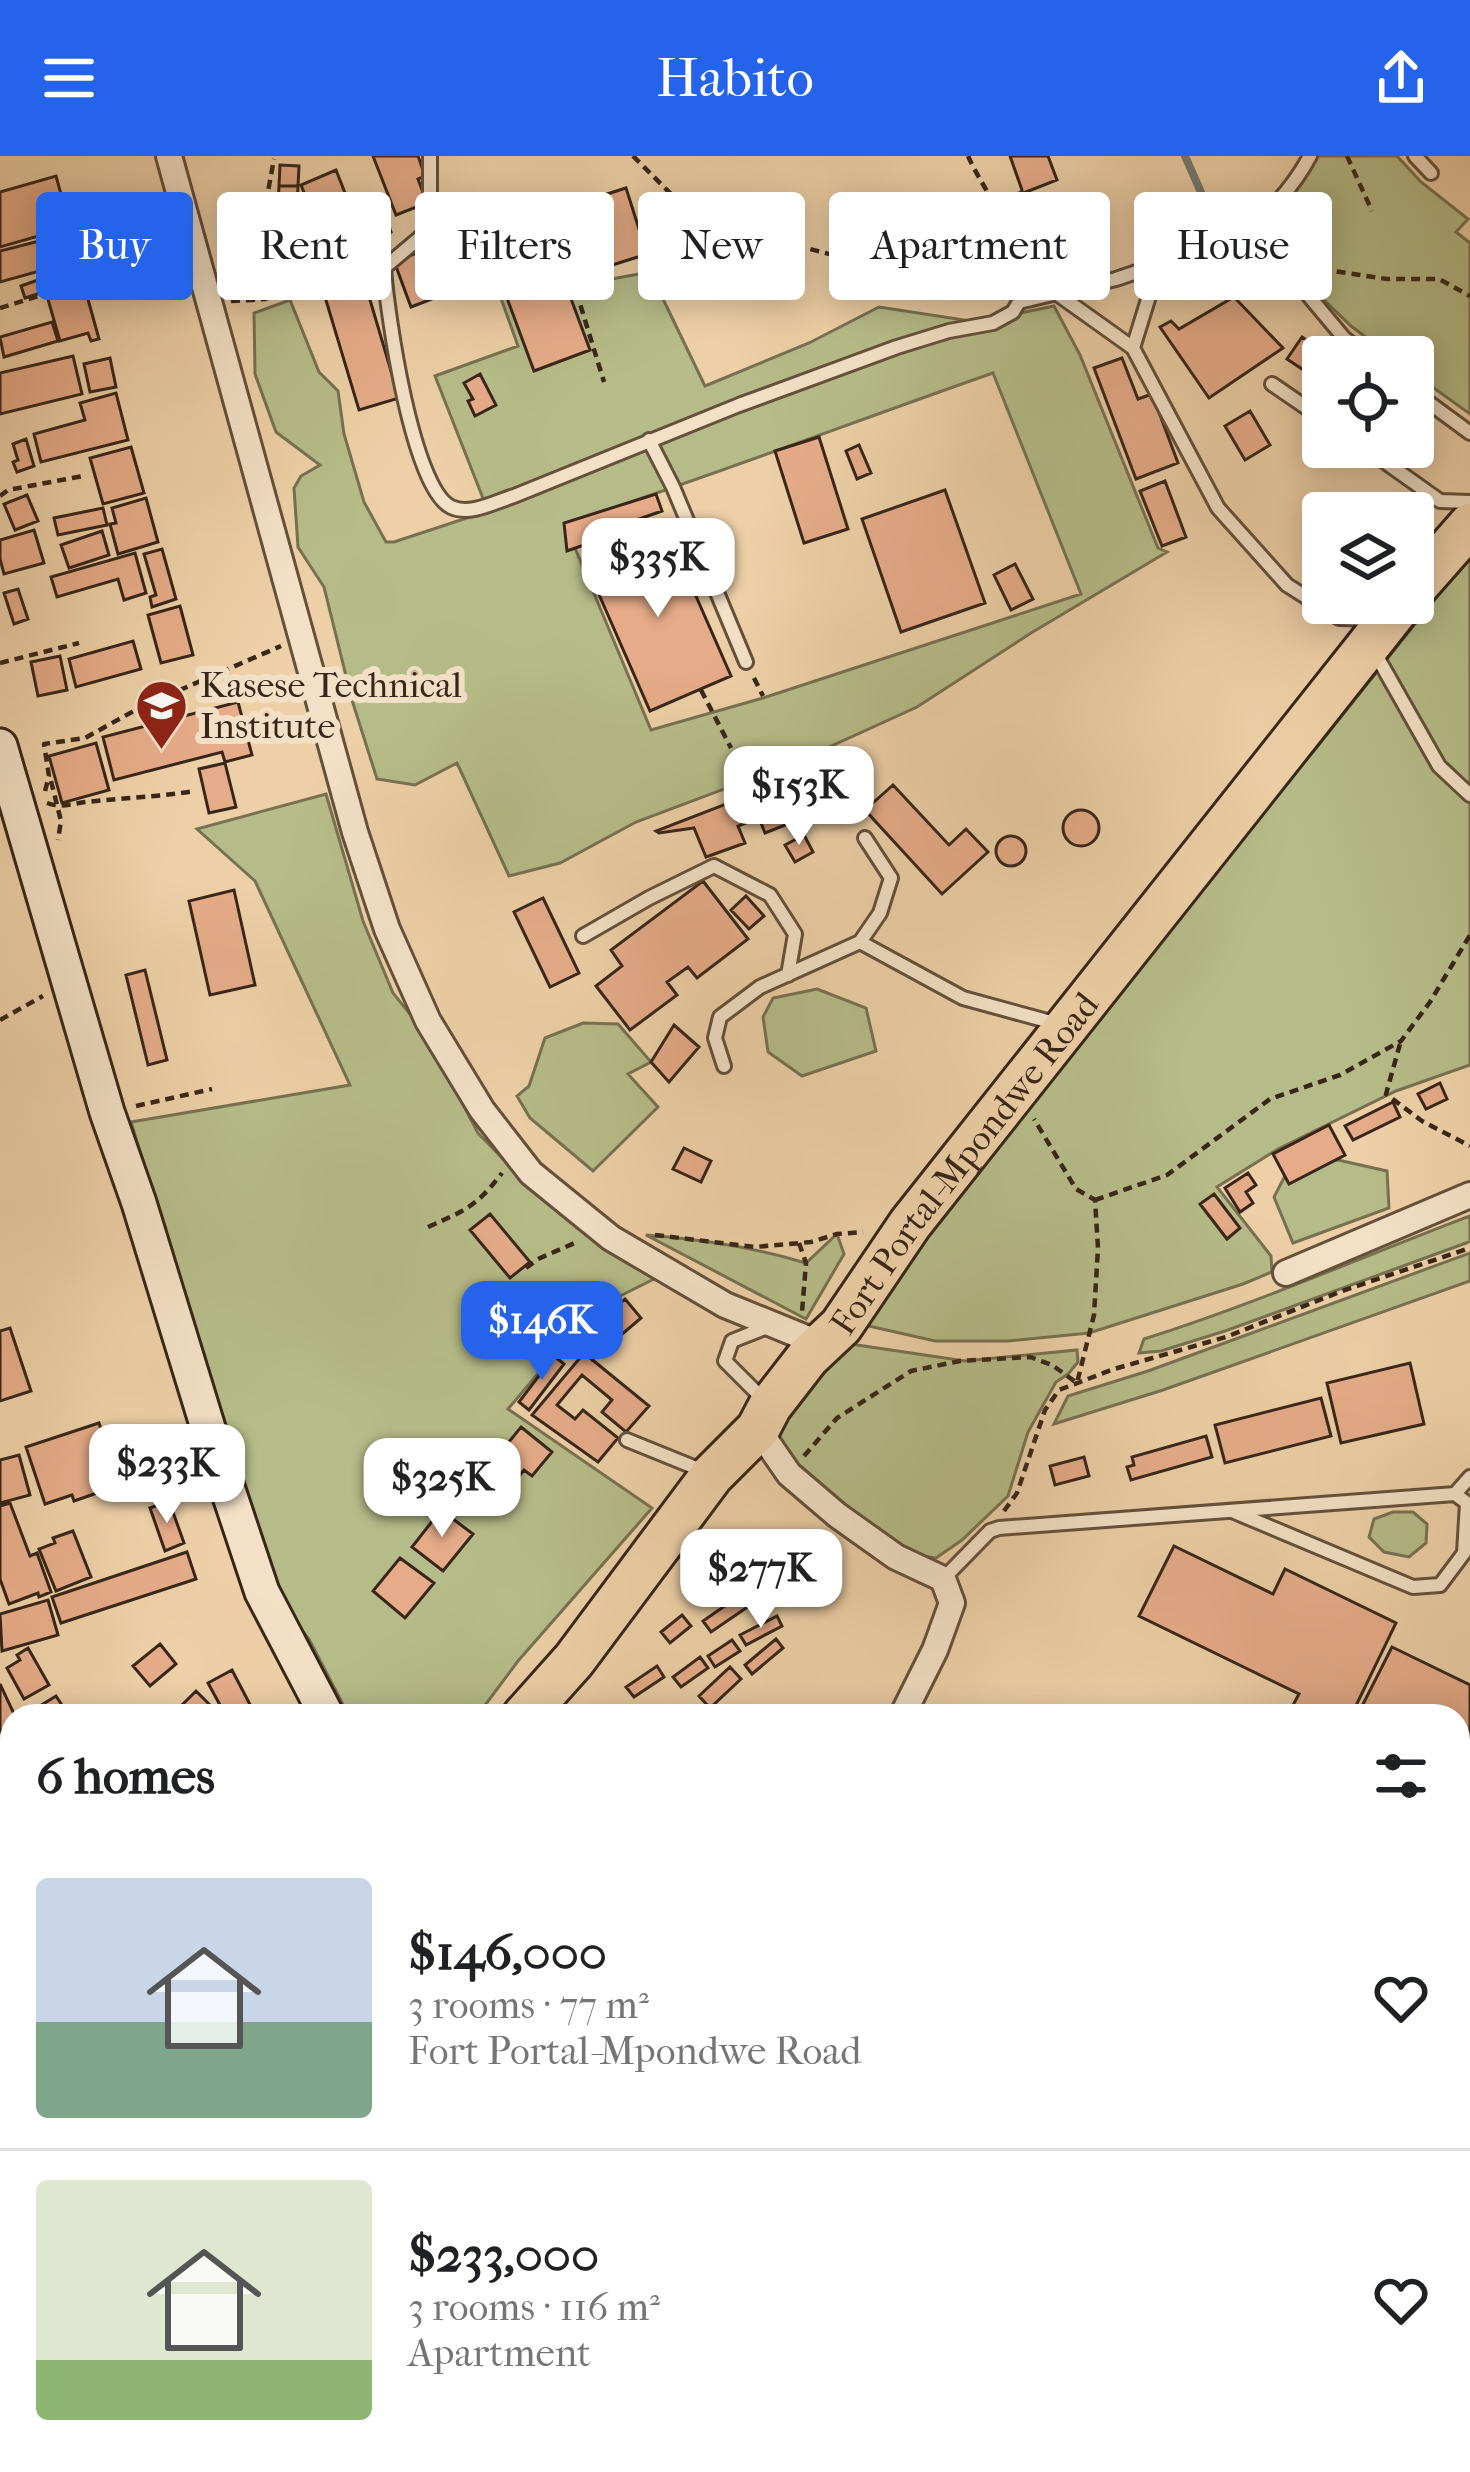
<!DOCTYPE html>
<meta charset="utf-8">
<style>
:root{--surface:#fff;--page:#f6f6f6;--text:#202124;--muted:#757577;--line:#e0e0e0;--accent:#2563eb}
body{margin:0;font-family:"IM FELL French Canon",serif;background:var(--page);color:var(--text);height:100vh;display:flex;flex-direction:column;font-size:45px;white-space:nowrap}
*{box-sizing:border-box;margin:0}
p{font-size:39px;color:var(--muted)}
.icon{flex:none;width:66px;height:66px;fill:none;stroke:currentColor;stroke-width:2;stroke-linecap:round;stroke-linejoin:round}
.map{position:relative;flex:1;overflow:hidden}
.side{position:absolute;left:0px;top:1548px;width:1470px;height:768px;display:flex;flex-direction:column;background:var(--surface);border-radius:36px 36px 0 0;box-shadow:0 6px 30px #0003}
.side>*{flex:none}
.hud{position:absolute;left:36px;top:36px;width:1398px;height:108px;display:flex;gap:24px}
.buttons{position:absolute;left:1302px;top:180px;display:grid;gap:24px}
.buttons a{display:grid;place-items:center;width:132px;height:132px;border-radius:12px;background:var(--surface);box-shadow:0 6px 30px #0003;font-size:60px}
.price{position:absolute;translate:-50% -102px;padding:0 27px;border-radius:24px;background:#fff;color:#222;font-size:39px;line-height:78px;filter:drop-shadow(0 3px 6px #0008)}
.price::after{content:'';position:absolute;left:50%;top:72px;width:36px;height:27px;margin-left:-18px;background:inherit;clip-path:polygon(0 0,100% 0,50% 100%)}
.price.selected{background:var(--accent);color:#fff}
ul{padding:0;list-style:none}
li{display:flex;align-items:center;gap:36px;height:300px;padding:0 36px}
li+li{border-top:3px solid var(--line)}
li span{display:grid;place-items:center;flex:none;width:336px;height:240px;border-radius:12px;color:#555}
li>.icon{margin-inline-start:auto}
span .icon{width:144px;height:144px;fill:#fffc;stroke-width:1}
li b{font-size:51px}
h2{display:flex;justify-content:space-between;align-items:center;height:144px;padding:0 36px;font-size:51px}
.tag{padding:0 42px;border-radius:12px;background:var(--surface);box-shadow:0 6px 30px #0003;font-size:42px;line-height:108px}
.tag.selected{background:var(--accent);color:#fff}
header{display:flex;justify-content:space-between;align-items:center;height:156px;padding:0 36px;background:var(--accent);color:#fff;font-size:54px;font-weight:600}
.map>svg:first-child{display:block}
.green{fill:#b6bc89;stroke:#777150;stroke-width:3;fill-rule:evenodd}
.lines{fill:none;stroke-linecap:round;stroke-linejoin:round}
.stream{stroke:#757b76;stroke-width:8}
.building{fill:#e6ac89;stroke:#382618;stroke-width:3}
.lane-casing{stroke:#65503c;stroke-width:18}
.street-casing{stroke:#65503c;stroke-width:30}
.secondary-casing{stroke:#382618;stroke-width:39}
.highway-casing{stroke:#382618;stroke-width:48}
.path{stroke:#382618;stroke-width:4.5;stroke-dasharray:9 6;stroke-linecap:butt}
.lane{stroke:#f3e0c6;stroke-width:12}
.street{stroke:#f3e0c6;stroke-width:24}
.secondary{stroke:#f3e0c6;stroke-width:33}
.highway{stroke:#edd0a7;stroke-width:42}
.labels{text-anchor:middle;stroke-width:12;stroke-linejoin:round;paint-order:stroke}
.poi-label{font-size:36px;fill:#382618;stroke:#f3e0c6;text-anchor:start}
.street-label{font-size:36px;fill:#382618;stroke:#f3e0c6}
</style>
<header><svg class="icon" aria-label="menu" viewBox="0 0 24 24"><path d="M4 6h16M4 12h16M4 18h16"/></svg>Habito<svg class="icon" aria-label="share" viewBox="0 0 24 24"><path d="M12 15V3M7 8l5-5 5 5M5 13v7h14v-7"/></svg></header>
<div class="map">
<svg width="1470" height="2316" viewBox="0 0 1470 2316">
<rect width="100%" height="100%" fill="#edd0a7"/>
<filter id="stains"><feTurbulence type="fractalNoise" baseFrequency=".00167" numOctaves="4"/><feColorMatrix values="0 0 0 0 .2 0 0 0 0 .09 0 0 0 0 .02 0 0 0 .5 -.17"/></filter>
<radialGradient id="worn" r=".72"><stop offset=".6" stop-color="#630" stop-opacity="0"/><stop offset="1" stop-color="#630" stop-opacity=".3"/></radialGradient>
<path class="green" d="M 1316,0 L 1397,0 L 1421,26 L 1468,63 L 1456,76 L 1470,87 L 1470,258 L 1413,217 L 1413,201 L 1392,201 L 1351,170 L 1260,82 Z
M 578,52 L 606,124 L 650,116 L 705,230 L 809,187 L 879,151 L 977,166 L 1054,150 L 1080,199 L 1158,392 L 1167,396 L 1031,477 L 917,551 L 796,606 L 636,666 L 560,707 L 509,720 L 457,607 L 415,629 L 377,623 L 352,544 L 324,431 L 298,391 L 294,332 L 301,320 L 320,309 L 276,276 L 255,218 L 254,157 L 290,144 L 319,216 L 338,235 L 344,278 L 364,346 L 386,386 L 394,386 L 488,355 L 435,220 L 518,190 L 479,81 ZM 993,217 L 1081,438 L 763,542 L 651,574 L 565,368 C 709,321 850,267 993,217 Z
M 1470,399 L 1470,909 L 1396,935 L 1278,993 L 1217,1031 L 1271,1100 L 1272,1116 L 1243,1128 L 1089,1177 L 1008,1185 L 935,1185 L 851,1166 L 1026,942 L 1047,930 L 1233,686 L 1313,596 Z
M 326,638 L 363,765 L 393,837 L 427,879 L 478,977 L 532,1033 L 656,1122 L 622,1139 L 575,1174 L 508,1253 L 652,1352 L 518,1505 L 477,1560 L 349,1560 L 309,1483 L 284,1453 L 238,1315 L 131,966 L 350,929 L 255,725 L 197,673 Z
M 817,833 L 866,852 L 876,895 L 802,920 L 768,896 L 763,861 L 773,842 Z
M 583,867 L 618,868 L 651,906 L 628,918 L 658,951 L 593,1015 L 530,962 L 517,940 L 529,930 L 545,882 Z
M 1338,1004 L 1387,1015 L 1389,1052 L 1293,1087 L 1274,1041 L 1289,1012 Z
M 1470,1060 L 1470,1085 L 1466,1087 L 1228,1174 L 1161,1195 L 1139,1197 L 1144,1183 C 1255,1148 1362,1101 1470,1060 Z
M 837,1078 L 844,1098 L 806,1163 L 646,1079 C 701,1083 753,1091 806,1107 Z
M 1470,1097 L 1470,1125 L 1163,1234 L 1054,1268 L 1068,1240 L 1148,1215 Z
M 830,1185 L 965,1205 L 1077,1194 L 1078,1206 L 1068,1218 L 1056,1226 L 1028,1276 L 1008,1340 L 962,1384 L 936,1402 L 887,1395 L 764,1294 Z
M 1393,1356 L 1413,1356 L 1427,1368 L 1426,1387 L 1409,1401 L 1384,1396 L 1369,1381 L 1374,1363 Z
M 1470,2143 L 1470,2316 L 1378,2316 L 1379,2314 L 1358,2304 L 1458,2304 L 1458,2169 Z
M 0,2181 L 12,2184 L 12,2304 L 50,2304 L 44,2316 L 0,2316 Z
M 93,2304 L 484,2304 L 505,2316 L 87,2316 Z"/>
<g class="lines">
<path class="stream" d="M 1021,38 L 1053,123 L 1103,108
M 1170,81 L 1215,68 L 1185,0"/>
</g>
<path class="building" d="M 373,0 L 418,0 L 425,20 L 418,23 L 427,47 L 396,59 Z
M 1010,0 L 1048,0 L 1057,24 L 1021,38 L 1022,34 Z
M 280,9 L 299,10 L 298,30 L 279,30 Z
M 336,14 L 347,42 L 312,56 L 301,29 Z
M 56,20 L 70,71 L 0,91 L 0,36 Z
M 279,30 L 298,30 L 296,85 L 276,84 Z
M 626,32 L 647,98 L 606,111 L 585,45 Z
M 354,49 L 360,65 L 384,56 L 391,76 L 322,101 L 310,65 Z
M 77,75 L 86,115 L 62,121 L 52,81 Z
M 47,83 L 54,111 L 0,126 L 0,95 Z
M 550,86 L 590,194 L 534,215 L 494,107 Z
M 438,95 L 453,135 L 411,151 L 394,105 L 417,97 L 419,102 Z
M 360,110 L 399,242 L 359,254 L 319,121 Z
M 55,118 L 59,131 L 25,142 L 21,130 Z
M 84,129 L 99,183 L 91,185 L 88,177 L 60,185 L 47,140 Z
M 1234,141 L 1283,192 L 1209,242 L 1160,171 L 1171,165 L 1179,173 Z
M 52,166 L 58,185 L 4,201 L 0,181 Z
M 1302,181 L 1331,201 L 1323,201 L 1323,227 L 1287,203 Z
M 73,200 L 82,238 L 0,258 L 0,217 Z
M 110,202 L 116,231 L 90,236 L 84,208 Z
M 1122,202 L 1138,243 L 1152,238 L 1178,307 L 1136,323 L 1094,212 Z
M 480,218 L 496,249 L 475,260 L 468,245 L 473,243 L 464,227 Z
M 116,237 L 128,284 L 41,306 L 34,278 L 85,264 L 80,247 Z
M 1250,255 L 1270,289 L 1245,304 L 1225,270 Z
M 819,281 L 848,373 L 804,387 L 775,295 Z
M 26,283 L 34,310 L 17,316 L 13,306 L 18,304 L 13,288 Z
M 859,289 L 871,317 L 857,323 L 846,295 Z
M 131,291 L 144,337 L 103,348 L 90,302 Z
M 1165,325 L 1186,381 L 1162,390 L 1140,335 Z
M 945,334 L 985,447 L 901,476 L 862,363 Z
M 656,338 L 662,355 L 608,374 L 610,380 L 567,395 L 564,367 Z
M 27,339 L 38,365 L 15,374 L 4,348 Z
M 146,342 L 158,386 L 118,398 L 110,368 L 116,367 L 112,352 Z
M 103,352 L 107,369 L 58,379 L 54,362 Z
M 34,374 L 44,407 L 4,418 L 0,403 L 0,384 Z
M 102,375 L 109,399 L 69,412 L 61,389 Z
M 633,378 L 640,394 L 670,381 L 731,520 L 650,555 L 590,418 L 602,412 L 594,395 Z
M 162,393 L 176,443 L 152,451 L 150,441 L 156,439 L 144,398 Z
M 135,397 L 146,437 L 124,444 L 118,423 L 57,441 L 51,421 Z
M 1015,408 L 1033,443 L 1011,454 L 994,419 Z
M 18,433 L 28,463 L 14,468 L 4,437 Z
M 180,450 L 193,499 L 161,507 L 148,459 Z
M 133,485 L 141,513 L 76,531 L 69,503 Z
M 60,500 L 67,534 L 38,540 L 31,506 Z
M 238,546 L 252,599 L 225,606 L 222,596 L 114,624 L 103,581 Z
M 96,587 L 109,634 L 62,647 L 49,600 Z
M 845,602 L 854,627 L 783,654 L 788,668 L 765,677 L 759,662 L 738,670 L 745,687 L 706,701 L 694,672 L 659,677 L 656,675 Z
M 225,607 L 236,651 L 209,657 L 199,613 Z
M 893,629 L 949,689 L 966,673 L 988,696 L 942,738 L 865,654 Z
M1063 672a18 18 0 1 1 36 0a18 18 0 1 1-36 0Z
M 804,679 L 813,696 L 795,706 L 785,689 Z
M996 695a15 15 0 1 1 30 0a15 15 0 1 1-30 0Z
M 703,725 L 748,783 L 697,822 L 688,811 L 667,826 L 677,839 L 630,874 L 596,830 L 622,810 L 611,794 Z
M 234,734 L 255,829 L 210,839 L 189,745 Z
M 746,740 L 764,760 L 749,773 L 731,754 Z
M 543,742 L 579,817 L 550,831 L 514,756 Z
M 145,814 L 167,904 L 148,909 L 126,819 Z
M 674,869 L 699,891 L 669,926 L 651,906 Z
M 1440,927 L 1447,943 L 1426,953 L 1418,938 Z
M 1393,946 L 1400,961 L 1353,984 L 1345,970 Z
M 1329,969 L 1345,999 L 1289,1028 L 1273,998 Z
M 684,992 L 711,1005 L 701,1026 L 673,1013 Z
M 1248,1017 L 1256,1029 L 1246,1036 L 1253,1047 L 1240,1056 L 1225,1032 Z
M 1214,1038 L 1240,1072 L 1227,1083 L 1200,1048 Z
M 490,1058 L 530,1106 L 510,1122 L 470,1074 Z
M 584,1132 L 599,1152 L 586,1161 L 572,1141 Z
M 625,1143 L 641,1162 L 592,1204 L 576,1185 Z
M 10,1172 L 31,1235 L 0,1245 L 0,1175 Z
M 584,1197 L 649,1250 L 626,1276 L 602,1256 L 612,1244 L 582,1219 L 557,1249 L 575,1263 L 583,1254 L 618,1282 L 598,1306 L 532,1259 Z
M 554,1200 L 564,1208 L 529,1254 L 519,1246 Z
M 1410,1207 L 1424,1268 L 1341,1287 L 1327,1227 Z
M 1321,1242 L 1331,1280 L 1225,1307 L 1215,1269 Z
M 99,1267 L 117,1324 L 95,1331 L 97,1337 L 74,1345 L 72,1339 L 45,1348 L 26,1291 Z
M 521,1271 L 552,1296 L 532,1320 L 524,1314 L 505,1337 L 470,1309 L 484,1292 L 496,1302 Z
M 1206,1280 L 1212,1301 L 1131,1324 L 1127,1311 L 1134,1309 L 1132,1301 Z
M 19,1299 L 30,1339 L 0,1347 L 0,1304 Z
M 1084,1301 L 1089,1320 L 1055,1329 L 1050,1310 Z
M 169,1345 L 184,1387 L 165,1395 L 150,1352 Z
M 10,1347 L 30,1400 L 37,1397 L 51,1436 L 39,1441 L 38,1437 L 9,1448 L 0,1423 L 0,1350 Z
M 441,1354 L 473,1378 L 443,1415 L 412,1391 Z
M 73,1375 L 91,1421 L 56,1435 L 39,1393 L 55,1387 L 53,1382 Z
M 1174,1390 L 1273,1438 L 1285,1413 L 1396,1467 L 1351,1560 L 1340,1560 L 1326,1553 L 1322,1560 L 1311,1560 L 1292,1551 L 1299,1538 L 1139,1460 Z
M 187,1396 L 196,1423 L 61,1467 L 52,1441 Z
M 400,1402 L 434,1427 L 405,1462 L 373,1435 Z
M 739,1440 L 746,1452 L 711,1476 L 703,1465 Z
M 48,1444 L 58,1479 L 2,1495 L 0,1458 Z
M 682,1459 L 691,1470 L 670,1487 L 661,1476 Z
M 777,1460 L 782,1470 L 746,1489 L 740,1479 Z
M 776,1483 L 783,1492 L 752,1518 L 745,1509 Z
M 732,1484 L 740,1495 L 715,1511 L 708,1500 Z
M 160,1488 L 176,1508 L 150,1530 L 133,1510 Z
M 1392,1491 L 1470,1529 L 1470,1638 L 1458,1632 L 1458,1560 L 1357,1560 Z
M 28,1492 L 49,1529 L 24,1543 L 7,1512 L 20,1504 L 17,1499 Z
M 700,1501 L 708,1512 L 681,1531 L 673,1521 Z
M 657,1510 L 664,1521 L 634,1541 L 626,1531 Z
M 730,1511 L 741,1523 L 710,1552 L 699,1540 Z
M 232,1514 L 256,1560 L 226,1560 L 208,1527 Z
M 0,1528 L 15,1560 L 12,1560 L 12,1571 L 0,1576 Z
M 196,1535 L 216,1555 L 212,1560 L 171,1560 Z
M 56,1540 L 69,1560 L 40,1560 L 35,1553 Z
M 1099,2304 L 1149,2304 L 1143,2316 L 1113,2316 L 1097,2308 Z"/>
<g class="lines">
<defs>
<path id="lane" d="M 430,0 L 430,73 L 384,112 C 387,156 412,332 451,351 C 470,360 495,346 514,340 L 739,249 L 897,191 L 949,175 L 993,167 L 1013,156 L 1019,146 L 1116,123 L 1236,82 C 1265,64 1294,30 1310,0
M 1415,0 L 1431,17
M 1252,72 L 1344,182 L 1368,201
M 1056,137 L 1133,192 L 1218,352 L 1287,429 L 1339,462 L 1378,463
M 1133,192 L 1158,111
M 1272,228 L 1323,263
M 1413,235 L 1470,277
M 649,284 L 673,331 L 746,506
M 1364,291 L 1440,345 L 1470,346
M 1375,497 L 1439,610 L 1470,639
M 583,780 L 649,742 L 714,710 L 770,739 L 795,778 L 788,819
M 860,786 L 963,842 L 1058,868
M 724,910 L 715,882 L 720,861 L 760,831 L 860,786 L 880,757 L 891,722 L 865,682
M 766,1246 L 725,1205 L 732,1185 L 772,1169
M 627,1284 L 706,1316
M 1455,1338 L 1470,1321
M 943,1423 L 990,1375 L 999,1372 L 1455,1338 L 1467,1347 L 1464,1397 L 1440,1429 L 1413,1431 L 1232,1355
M 833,2304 L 836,2316
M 987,2304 L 1006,2316"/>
<path id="street" d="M 169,0 L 355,676 L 387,773 L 428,865 L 482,954 L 531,1017 L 611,1082 L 725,1149 L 811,1184 L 831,1182
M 1286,1117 L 1470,1039
M 758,1273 L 789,1318 L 837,1359 L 896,1401 L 943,1423 L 952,1447 L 935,1494 L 902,1560
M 1458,1831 L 1470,1812
M 0,1965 L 12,1971
M 530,2316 L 536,2304
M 1215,2316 L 1220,2304"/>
<path id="secondary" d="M 0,590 L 107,956 L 139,1047 L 216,1298 L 262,1436 L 327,1560"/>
<g id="highway">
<path d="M 1413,434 L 1470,369"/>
<path id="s1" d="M 524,1560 L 574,1504 L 712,1319 L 758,1273 L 770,1250 L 808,1201 L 841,1170 L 910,1068 L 1402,447"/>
<path d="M 60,2316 L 66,2304"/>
</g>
</defs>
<use href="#lane" class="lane-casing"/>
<use href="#street" class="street-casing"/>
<use href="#secondary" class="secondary-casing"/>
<use href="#highway" class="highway-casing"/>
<path class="path" d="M 633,0 L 677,44 L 727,83 L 782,86 L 1003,142
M 968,0 C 981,29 1003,56 1012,88 C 1016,101 1017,113 1021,126
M 1347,0 L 1372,55
M 549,65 L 577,138 L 604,226
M 1307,111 L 1387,123 L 1439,123 L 1470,140
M 231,145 L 266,143 L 272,132 L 258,90 L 274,3
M 0,152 L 113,117 L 179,132
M 0,340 L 8,334 L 83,320
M 0,507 L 79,487
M 754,522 L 763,540
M 701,534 L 731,592
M 51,625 L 61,665 L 58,684
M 45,635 L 49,620 L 44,588 L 85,582 L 141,551 L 281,490
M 47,647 C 61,652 71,648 86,646 C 122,642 158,641 194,635
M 0,864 L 43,840
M 1400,888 L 1386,938 L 1422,965 L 1470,990
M 136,950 L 212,933
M 1095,1044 L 1167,1019 L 1270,943 L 1340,919 L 1401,885 L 1430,846 L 1470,779
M 428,1071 C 466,1054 477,1050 502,1017
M 655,1079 L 755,1091 L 811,1086 L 837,1078 L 863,1076
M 799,1087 L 806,1107 L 802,1156
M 526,1112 L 538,1103 L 579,1085
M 804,1300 L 837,1262 L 911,1215 L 960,1205 L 1030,1201 L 1052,1209 L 1077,1227 L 1094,1159 L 1098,1092 L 1095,1044 L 1076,1033 L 1034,963
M 1004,1355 L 1017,1337 L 1045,1254 L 1059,1234 L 1114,1213 L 1226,1181 L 1342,1135 L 1470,1092
M 0,1799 L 12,1787"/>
<use href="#lane" class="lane"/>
<use href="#street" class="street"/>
<use href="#secondary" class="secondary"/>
<use href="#highway" class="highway"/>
</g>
<defs>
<symbol id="school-pin" viewBox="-11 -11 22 30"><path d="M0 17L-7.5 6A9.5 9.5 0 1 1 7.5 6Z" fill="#8f2418" stroke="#f3e0c6"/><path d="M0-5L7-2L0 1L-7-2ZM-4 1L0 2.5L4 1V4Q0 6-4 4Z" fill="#fff"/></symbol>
</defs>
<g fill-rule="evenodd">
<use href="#school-pin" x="132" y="520" width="59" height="81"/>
</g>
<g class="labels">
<g class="poi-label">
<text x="200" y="541">Kasese Technical<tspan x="200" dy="41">Institute</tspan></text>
</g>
<g class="street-label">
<text dy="13" stroke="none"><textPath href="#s1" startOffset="708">Fort Portal-Mpondwe Road</textPath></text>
</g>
</g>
<rect width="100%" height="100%" filter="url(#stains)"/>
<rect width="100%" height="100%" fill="url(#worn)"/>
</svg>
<div class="buttons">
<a><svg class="icon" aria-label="locate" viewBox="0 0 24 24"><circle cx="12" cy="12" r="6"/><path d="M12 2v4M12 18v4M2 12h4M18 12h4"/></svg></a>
<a><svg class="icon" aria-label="layers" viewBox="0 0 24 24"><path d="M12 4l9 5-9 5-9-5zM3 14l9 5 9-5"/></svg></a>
</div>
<b class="price" style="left:658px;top:464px">$335K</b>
<b class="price" style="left:799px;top:692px">$153K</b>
<b class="price selected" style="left:542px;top:1227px">$146K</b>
<b class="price" style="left:167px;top:1370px">$233K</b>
<b class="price" style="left:442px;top:1384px">$325K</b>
<b class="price" style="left:761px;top:1475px">$277K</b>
<div class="hud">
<a class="tag selected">Buy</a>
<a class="tag">Rent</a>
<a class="tag">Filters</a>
<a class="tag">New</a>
<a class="tag">Apartment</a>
<a class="tag">House</a>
</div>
<section class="side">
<h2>6 homes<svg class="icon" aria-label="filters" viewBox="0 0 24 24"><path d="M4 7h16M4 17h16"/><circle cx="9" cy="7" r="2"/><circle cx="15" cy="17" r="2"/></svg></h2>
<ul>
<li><span style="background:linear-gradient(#c9d6e8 60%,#7fa58c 0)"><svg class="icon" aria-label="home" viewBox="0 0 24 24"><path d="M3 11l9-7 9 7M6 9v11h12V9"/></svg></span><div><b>$146,000</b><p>3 rooms · 77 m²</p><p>Fort Portal-Mpondwe Road</p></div><svg class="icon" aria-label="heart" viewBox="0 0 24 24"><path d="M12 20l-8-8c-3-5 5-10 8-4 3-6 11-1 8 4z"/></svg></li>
<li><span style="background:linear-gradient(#dfe7d0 75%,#8fb573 0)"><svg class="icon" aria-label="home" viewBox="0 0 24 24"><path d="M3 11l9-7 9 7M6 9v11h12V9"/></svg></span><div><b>$233,000</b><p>3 rooms · 116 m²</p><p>Apartment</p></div><svg class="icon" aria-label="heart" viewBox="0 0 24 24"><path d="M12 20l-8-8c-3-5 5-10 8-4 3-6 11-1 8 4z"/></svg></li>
</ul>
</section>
</div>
